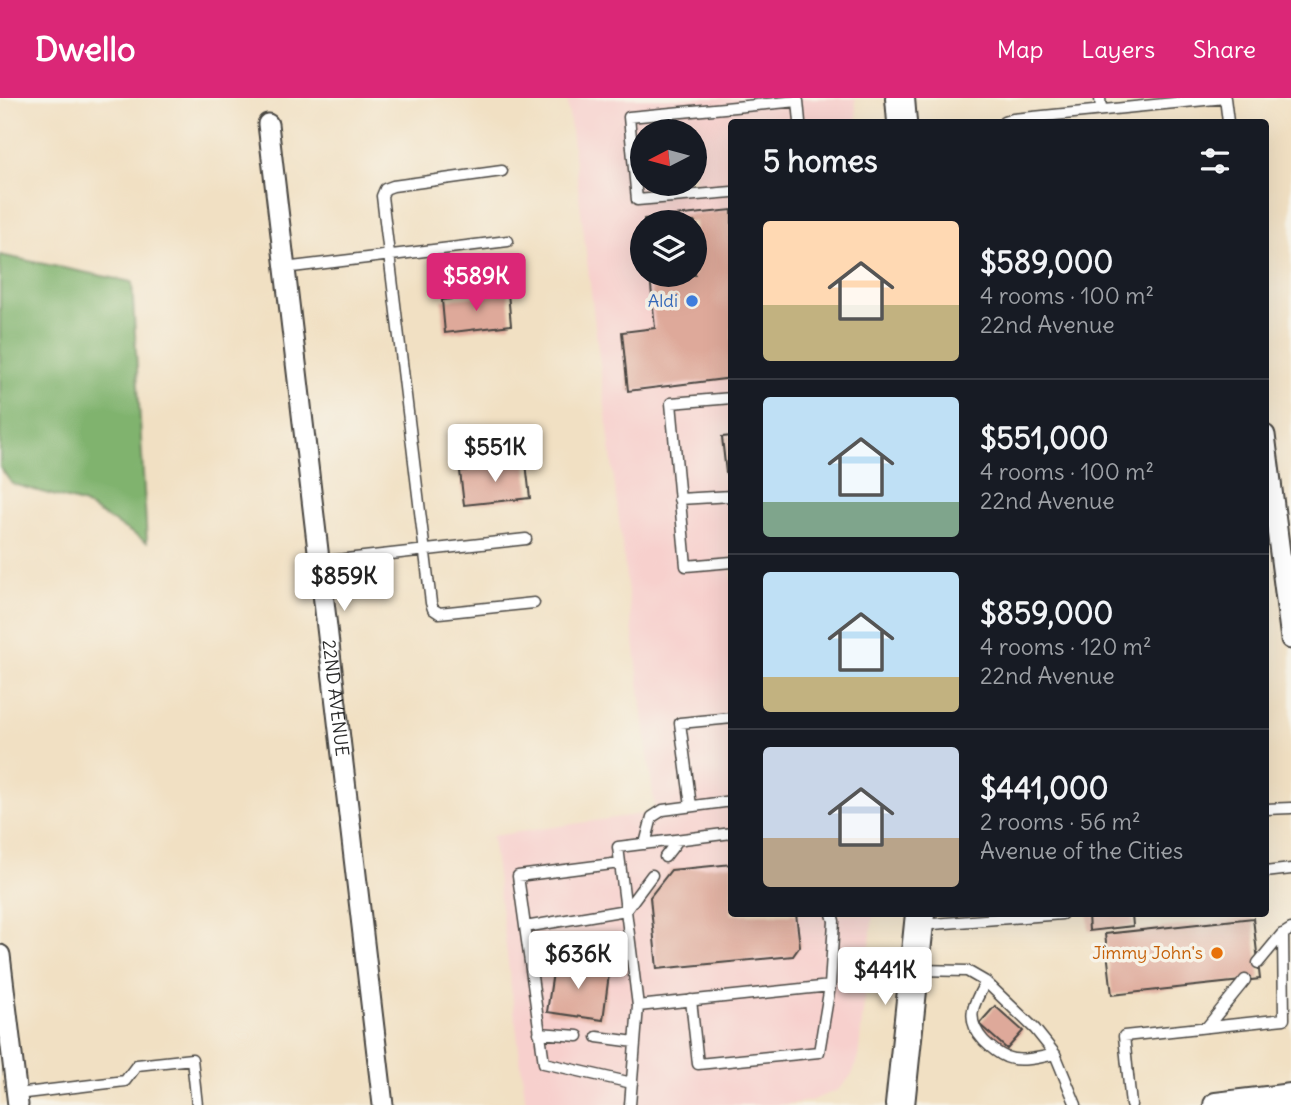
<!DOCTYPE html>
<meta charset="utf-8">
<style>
:root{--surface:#171b24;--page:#242831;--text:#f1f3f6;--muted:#9ea1a6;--line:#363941;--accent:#db2777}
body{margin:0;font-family:Delius,sans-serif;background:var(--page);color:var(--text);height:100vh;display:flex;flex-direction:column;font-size:26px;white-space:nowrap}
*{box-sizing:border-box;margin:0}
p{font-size:23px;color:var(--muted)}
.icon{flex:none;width:38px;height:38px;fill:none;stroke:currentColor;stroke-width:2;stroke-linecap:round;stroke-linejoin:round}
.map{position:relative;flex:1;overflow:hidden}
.drawer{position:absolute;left:728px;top:21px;width:541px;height:798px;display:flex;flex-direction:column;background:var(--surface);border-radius:7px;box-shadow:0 7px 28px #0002}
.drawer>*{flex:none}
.needle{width:46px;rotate:264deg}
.fabs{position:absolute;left:630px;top:21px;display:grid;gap:14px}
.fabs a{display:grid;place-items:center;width:77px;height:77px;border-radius:50%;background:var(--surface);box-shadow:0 7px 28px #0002;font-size:35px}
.price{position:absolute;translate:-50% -60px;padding:0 16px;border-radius:7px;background:#fff;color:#222;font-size:23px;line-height:46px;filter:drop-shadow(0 2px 4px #0008)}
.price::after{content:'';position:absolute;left:50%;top:42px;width:21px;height:16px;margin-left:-10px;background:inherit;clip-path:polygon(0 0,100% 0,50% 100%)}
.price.on{background:var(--accent);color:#fff}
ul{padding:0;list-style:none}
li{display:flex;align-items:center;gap:21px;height:175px;padding:0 35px}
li+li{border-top:2px solid var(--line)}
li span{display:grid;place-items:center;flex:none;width:196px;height:140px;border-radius:7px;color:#555}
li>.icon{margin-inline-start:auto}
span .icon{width:84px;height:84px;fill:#fffc;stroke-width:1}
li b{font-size:30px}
h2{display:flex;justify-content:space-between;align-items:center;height:84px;padding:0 35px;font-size:30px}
header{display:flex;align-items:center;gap:42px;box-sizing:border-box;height:98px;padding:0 35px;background:var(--accent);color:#fff}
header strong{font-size:33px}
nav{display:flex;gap:38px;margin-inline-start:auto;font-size:24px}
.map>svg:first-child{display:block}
.built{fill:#f7d0cd;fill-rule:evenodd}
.forest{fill:#80b36e;stroke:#566f4c;stroke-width:2}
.building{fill:#dea99a}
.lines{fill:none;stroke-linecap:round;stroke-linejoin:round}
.service-casing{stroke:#494642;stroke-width:13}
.minor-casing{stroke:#494642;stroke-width:23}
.tertiary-casing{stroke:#494642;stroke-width:28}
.secondary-casing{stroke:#494642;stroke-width:32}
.service{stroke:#fff;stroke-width:10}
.minor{stroke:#fff;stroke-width:19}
.tertiary{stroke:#fff;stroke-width:24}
.secondary{stroke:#fff;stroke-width:28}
.shop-dot{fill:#3f7fe0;stroke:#f7f3e8;stroke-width:2.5}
.food-dot{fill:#e8710a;stroke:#f7f3e8;stroke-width:2.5}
.labels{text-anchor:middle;stroke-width:7;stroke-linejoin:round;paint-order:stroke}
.shop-label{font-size:18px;fill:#366cbe;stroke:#f7f3e8;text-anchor:end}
.street-label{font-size:18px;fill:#2b2b2b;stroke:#f7f3e8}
.food-label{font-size:18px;fill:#c56008;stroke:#f7f3e8;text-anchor:end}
</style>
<header>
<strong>Dwello</strong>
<nav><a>Map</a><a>Layers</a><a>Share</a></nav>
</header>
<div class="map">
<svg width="1291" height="1007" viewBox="0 0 1291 1007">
<rect width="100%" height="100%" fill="#f7f3e8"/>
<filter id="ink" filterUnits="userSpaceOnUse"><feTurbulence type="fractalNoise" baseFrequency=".0143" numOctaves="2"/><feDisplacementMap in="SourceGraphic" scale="14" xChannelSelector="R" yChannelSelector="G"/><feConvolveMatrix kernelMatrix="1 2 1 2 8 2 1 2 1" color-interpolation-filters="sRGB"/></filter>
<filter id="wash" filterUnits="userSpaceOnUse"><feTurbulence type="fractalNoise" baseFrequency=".00686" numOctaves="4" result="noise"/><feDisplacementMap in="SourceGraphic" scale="28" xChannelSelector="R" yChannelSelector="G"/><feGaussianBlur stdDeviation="1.57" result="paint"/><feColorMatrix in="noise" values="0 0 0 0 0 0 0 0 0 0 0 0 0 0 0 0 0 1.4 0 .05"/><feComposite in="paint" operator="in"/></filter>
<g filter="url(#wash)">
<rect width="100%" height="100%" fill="#f1e0c3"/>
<path class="built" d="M 567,0 L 855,0 L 857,24 L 732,24 L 732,816 L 873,816 L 858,962 L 852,977 L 838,992 L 810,1003 L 779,1007 L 526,1007 L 492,738 L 655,714 ZM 642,33 L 695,33 L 695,86 L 642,86 ZM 642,124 L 695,124 L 695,177 L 642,177 Z"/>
<path class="forest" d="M 0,157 L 132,184 L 147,444 L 82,405 L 12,386 L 0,369 Z"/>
<g id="blocks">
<path class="building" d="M 732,112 L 732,280 L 628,293 L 622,234 L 655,230 L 650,177 L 695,177 L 695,124 L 644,124 L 644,121 Z
M 508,195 L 511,227 L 445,235 L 442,202 Z
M 732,338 L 732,374 L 726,375 L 722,339 Z
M 526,365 L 530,400 L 464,407 L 460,373 Z
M 732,766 L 732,816 L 796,816 L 800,848 L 793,858 L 657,871 L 650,799 L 671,772 Z
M 1088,816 L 1132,816 L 1133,828 L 1089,833 Z
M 1253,820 L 1260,881 L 1112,897 L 1105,836 Z
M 583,860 L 585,873 L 609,876 L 603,922 L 547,914 L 554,868 L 568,870 L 567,863 Z
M 995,908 L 1023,933 L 1007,951 L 979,926 Z"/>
</g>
</g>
<g filter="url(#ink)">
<use href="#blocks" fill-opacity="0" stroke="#494642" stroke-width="2"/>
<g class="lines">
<defs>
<path id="service" d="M 1100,0 L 1101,11
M 1225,0 L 1228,24
M 1004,24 L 1013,21 L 1225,0
M 502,73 L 393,88 L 385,91 L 382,98 L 431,505 L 433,511 L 439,515 L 534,505
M 732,94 L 637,102 L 629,19 L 798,3 L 800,24
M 284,170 L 508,143
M 732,300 L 671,305 L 686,468 L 732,464
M 679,401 L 732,398
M 319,464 L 526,441
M 691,708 L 680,625 L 732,620
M 1265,711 L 1291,710
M 732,735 L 618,749 L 638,908 L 830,888 L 834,823 L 832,816
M 645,746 L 652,719 L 663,712 L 732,703
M 665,759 L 678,742
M 620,765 L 518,778 L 544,965 L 632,985
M 1265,774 L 1291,771
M 920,827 L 1062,816
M 525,829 L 626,812 L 652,777
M 1258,865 L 1282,836
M 917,872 L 967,873 L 986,884 L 1035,931 L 1055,956 L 1076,1007
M 986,884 C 972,907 965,922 984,943 C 990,949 999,956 1006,959 C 1021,965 1041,959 1055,956
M 691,902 L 698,966 L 819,954 L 830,888
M 1207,929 L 1245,882
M 539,935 L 578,938
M 597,939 L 635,944
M 17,996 L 125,983 L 137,967 L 192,961 L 197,1007
M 630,1007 L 638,908
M 1131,1007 L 1124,938 L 1284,921 L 1283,836 L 1291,831"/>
<g id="minor">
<path id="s1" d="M 268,26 L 383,1007"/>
<path d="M 1265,337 L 1291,541"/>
<path d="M 0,857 L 18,1007"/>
</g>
<path id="tertiary" d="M 1216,1007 L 1291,998"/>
<path id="secondary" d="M 900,0 L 902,24
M 900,1007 L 920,816"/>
</defs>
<use href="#service" class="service-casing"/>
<use href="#minor" class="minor-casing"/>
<use href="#tertiary" class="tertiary-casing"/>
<use href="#secondary" class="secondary-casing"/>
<use href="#service" class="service"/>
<use href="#minor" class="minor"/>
<use href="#tertiary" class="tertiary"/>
<use href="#secondary" class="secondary"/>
</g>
</g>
<circle class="shop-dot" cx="692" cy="203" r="7"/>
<circle class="food-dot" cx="1217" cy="855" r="7"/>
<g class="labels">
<g class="shop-label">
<text x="678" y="209">Aldi</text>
</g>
<g class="street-label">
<text dy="6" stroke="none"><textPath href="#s1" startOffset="578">22ND AVENUE</textPath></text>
</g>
<g class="food-label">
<text x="1203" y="861">Jimmy John's</text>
</g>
</g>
</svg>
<div class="fabs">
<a><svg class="needle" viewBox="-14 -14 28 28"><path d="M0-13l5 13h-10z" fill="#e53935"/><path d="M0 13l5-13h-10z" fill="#9ea1a6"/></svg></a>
<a><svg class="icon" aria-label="layers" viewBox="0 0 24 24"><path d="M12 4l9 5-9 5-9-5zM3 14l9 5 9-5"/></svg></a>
</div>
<b class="price on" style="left:476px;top:215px">$589K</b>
<b class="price" style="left:495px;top:386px">$551K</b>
<b class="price" style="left:344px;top:515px">$859K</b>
<b class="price" style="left:578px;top:893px">$636K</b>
<b class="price" style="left:885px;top:909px">$441K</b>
<section class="drawer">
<h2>5 homes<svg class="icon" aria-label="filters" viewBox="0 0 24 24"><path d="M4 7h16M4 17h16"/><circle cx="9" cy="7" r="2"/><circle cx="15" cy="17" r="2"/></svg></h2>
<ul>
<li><span style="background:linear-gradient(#ffd9b3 60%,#c2b280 0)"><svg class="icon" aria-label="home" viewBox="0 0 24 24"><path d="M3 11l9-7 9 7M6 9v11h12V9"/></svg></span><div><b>$589,000</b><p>4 rooms · 100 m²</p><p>22nd Avenue</p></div></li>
<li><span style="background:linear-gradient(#bfe0f5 75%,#7fa58c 0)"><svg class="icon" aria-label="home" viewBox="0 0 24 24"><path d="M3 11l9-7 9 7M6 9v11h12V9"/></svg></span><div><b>$551,000</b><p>4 rooms · 100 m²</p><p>22nd Avenue</p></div></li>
<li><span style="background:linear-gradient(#bfe0f5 75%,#c2b280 0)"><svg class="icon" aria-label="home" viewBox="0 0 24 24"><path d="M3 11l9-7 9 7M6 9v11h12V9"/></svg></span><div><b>$859,000</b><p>4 rooms · 120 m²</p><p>22nd Avenue</p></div></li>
<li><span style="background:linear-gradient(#c9d6e8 65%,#b9a48a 0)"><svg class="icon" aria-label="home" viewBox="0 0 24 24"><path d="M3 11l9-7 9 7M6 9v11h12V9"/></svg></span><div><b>$441,000</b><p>2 rooms · 56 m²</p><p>Avenue of the Cities</p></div></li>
</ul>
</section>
</div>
